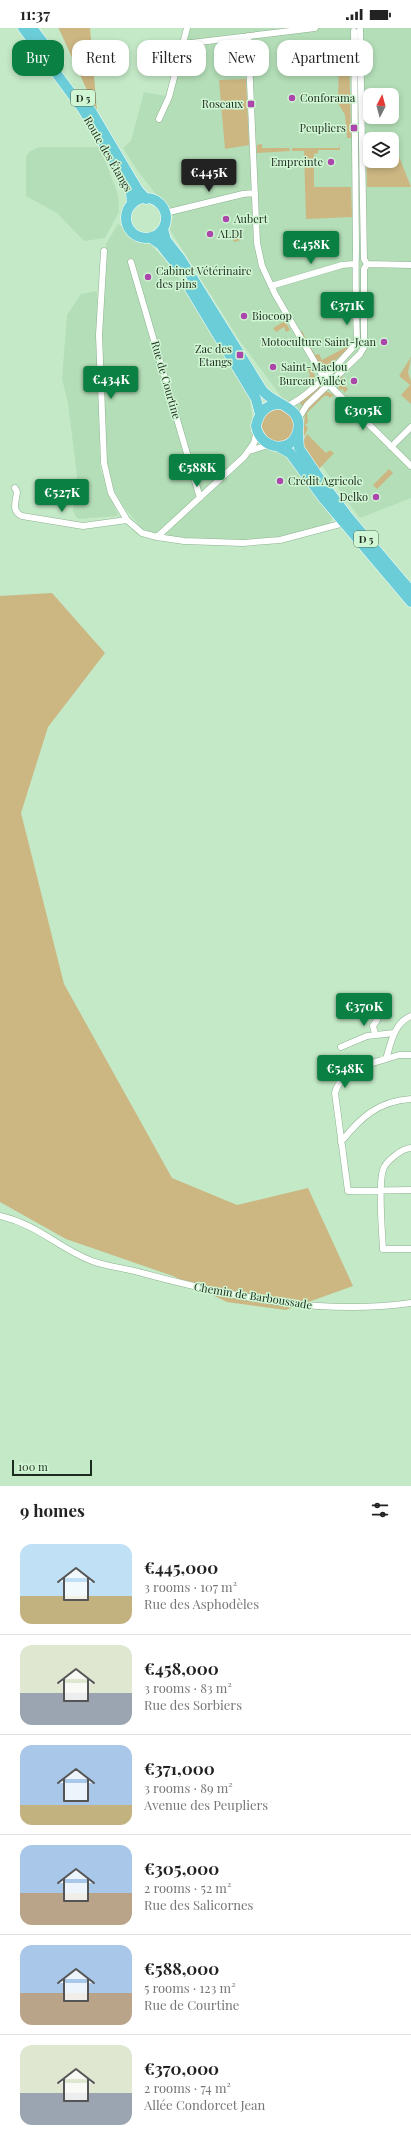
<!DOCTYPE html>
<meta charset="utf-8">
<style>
:root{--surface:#fff;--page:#f6f6f6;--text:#222;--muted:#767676;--line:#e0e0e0;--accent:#0b8043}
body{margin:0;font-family:"Playfair Display",serif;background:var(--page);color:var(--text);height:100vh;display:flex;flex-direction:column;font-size:15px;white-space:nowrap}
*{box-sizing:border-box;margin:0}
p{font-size:13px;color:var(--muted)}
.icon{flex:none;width:22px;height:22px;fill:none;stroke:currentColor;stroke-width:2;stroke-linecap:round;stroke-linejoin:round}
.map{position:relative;height:1458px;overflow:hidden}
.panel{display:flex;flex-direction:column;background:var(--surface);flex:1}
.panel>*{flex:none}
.top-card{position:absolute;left:12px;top:12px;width:387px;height:36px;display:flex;gap:8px}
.needle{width:26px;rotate:6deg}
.fabs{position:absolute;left:363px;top:60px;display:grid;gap:8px}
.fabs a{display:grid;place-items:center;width:36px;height:36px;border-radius:8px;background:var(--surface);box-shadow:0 2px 6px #0003;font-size:20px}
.scale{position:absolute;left:12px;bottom:10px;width:80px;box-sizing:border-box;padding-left:4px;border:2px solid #1d2b1f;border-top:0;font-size:11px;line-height:14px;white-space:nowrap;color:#1d2b1f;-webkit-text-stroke:3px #d1f6d4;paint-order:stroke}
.price{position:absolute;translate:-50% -34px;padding:0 9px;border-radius:4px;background:var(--accent);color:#fff;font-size:13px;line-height:26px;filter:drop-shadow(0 1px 2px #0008)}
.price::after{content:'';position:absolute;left:50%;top:24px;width:12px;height:9px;margin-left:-6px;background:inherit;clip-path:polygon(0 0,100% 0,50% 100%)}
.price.on{background:#222;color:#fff}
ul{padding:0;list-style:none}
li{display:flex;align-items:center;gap:12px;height:100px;padding:0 20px}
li+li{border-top:1px solid var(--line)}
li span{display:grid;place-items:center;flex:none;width:112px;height:80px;border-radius:12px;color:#555}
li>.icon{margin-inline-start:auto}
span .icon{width:48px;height:48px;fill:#fffc;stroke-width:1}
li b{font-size:17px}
h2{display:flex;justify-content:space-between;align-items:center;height:48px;padding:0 20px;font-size:17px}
.pill{padding:0 14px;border-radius:12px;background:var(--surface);box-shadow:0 2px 6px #0003;font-size:14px;line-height:36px}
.pill.on{background:var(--accent);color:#fff}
.status{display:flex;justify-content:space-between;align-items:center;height:28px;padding:0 20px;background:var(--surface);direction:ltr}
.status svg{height:11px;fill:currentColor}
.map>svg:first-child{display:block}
.built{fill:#b3deb7;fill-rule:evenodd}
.green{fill:#ccb682}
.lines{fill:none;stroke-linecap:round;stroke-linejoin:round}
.minor-casing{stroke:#8eb191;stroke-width:7}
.primary-casing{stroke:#fff;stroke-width:11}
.minor{stroke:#fff;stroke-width:6}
.primary{stroke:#6bcdd8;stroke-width:10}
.poi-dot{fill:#ac46ab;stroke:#d1f6d4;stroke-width:1.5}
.labels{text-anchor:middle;stroke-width:3;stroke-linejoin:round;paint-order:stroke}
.shield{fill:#d1f6d4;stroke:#536855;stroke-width:1}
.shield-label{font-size:10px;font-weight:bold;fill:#1d2b1f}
.poi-label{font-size:11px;fill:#1d2b1f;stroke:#d1f6d4;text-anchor:start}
.street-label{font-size:11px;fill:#1d2b1f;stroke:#d1f6d4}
</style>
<div class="status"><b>11:37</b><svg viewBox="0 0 49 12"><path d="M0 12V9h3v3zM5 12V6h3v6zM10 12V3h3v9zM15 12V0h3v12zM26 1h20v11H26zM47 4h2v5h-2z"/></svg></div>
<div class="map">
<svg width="411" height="1458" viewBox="0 0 411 1458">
<rect width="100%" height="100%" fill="#c4e9c7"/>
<path class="built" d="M 190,0 L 411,0 L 411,470 L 360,490 L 308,419 L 306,402 L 240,313 L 170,202 L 173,188 L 137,142 L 123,120 L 131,113 L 144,64 L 171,69 ZM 370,67 L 392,67 L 392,89 L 370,89 ZM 370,111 L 392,111 L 392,133 L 370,133 Z
M 39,119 L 100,119 L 118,167 L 119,184 L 105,210 L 84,213 L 57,185 L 26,168 L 26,129 L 29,124 Z
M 118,196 L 151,217 L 173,240 L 250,370 L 255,412 L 287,428 L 333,489 L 328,498 L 280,511 L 243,514 L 197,512 L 159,508 L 143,502 L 123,478 L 114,462 L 108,445 L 106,425 L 102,307 L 106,216 Z
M 97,263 L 100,440 L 118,488 L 78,491 L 73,484 L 77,448 L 68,375 L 62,351 L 67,287 L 81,266 Z"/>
<path class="green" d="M 58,0 L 90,0 L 97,84 L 59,1 Z
M 339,23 L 349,23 L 351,110 L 347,110 L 345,87 L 338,75 Z
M 246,51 L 249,117 L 225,121 L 219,52 Z
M 392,111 L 411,159 L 367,159 L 366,112 L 370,112 L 370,133 L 392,133 Z
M 339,115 L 340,122 L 318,122 L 318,125 L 314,126 L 314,159 L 351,159 L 352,189 L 306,191 L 304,123 L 292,123 L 292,120 L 339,120 Z
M 262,116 L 262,120 L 289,120 L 290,123 L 257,125 L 257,117 Z
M 242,205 L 241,212 L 234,214 L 232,207 Z
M 285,293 L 290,302 L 286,304 L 284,299 L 276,304 L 273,300 Z
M 302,303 L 315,327 L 319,326 L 322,332 L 350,317 L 349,312 L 354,313 L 351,318 L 328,339 L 319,337 L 300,305 Z
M 411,329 L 408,345 L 411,353 L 411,376 L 401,367 L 410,357 L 399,348 Z
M 312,340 L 315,349 L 310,357 L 307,354 L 310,347 L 308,341 Z
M 341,348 L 344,350 L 344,357 L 348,361 L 344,365 L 343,361 L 340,362 L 335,353 Z
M 325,352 L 327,354 L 302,378 L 300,375 Z
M 326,363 L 334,367 L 330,370 L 328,368 L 324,368 L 307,385 L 308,394 L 305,397 L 308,400 L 302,414 L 306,380 Z
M261 397a17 17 0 1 1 34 0a17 17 0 1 1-34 0Z
M 307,406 L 326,425 L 330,422 L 334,425 L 319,441 L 302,415 Z
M 389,441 L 393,445 L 377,461 L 373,457 Z
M 52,565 L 105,625 L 48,699 L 21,785 L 64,956 L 172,1150 L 237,1177 L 308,1160 L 353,1258 L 286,1282 L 227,1274 L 173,1248 L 66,1211 L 0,1174 L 0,568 Z"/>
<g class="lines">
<defs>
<path id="minor" d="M 360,2 L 364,231 L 367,236
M 248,8 L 257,215 L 262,238 L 275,266 L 324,350
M 183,16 L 315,0
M 159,91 L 169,69 L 187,0
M 165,185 L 243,166 L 255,165
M 104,223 L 99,307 L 104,435 L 111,465 L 127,492 L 142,505 L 157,509 L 184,513 L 243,515 L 280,512 L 344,495
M 131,234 L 200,470
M 367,236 L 411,237
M 271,258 L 342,237 L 354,236
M 328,356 L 411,438
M 286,378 C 306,372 341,333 355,317 L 357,313 C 356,282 355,251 356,222 L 354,3
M 298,391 L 307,377 L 360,326 L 364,319 L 364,241 L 367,236
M 391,419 L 411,399
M 249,423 L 268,417
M 15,460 L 17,464 C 16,474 11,483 22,488 L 83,498 L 127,492
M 157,509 L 244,429 L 254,415 L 257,403
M 411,988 C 394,995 391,1015 386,1031 C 367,1036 340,1044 335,1065 L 348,1163 L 411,1162
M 375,1006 L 373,998 L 377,992
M 341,1019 L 367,1008 L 394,1005
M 386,1031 L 399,1027 L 411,1027
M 341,1114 C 360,1090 378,1073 411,1071
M 411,1120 C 402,1120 385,1134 383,1142 C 378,1157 382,1203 383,1221 L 411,1221
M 0,1188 C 39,1197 58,1220 92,1233 C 108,1239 126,1240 142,1245 C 228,1268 321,1288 411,1275"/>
<path id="primary" d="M 23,0 L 82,80 L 127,155 L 131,165 L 132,176
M 32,0 L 59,35
M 84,71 L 138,162 L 146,171
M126 190a20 20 0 1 1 40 0a20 20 0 1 1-40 0Z
M 163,201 L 166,212 L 180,230 L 262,362 C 273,377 303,378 298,402 C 293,427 260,422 256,398 C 259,384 266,376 281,376
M 151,210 L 160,216 L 175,235
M 190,261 L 256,371 L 260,386
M 298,404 L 299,420 L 324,457 L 349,490 L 411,563
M 279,419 L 290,425 L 323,470 L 411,574"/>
</defs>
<use href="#minor" class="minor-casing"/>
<use href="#primary" class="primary-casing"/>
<use href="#minor" class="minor"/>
<use href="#primary" class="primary"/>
</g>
<g class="poi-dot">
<circle cx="292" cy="70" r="4"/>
<rect x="247" y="72" width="8" height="8" rx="2"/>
<rect x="350" y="96" width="8" height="8" rx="2"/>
<circle cx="331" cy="134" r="4"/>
<circle cx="226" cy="191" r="4"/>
<circle cx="210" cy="206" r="4"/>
<circle cx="148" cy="249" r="4"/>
<circle cx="244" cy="288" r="4"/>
<circle cx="384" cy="314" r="4"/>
<rect x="236" y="323" width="8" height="8" rx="2"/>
<circle cx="273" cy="339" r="4"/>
<circle cx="354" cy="353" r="4"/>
<circle cx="280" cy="453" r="4"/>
<circle cx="376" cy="469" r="4"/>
</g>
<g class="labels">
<g class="shield">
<rect x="71" y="62" width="24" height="16" rx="3"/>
<rect x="354" y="503" width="24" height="16" rx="3"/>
</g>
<g class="shield-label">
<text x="83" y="74">D 5</text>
<text x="366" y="515">D 5</text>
</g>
<g class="poi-label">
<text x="300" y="74">Conforama</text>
<text x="243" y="80" text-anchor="end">Roseaux</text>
<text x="346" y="104" text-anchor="end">Peupliers</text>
<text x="323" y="138" text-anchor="end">Empreinte</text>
<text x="234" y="195">Aubert</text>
<text x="218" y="210">ALDI</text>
<text x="156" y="247">Cabinet Vétérinaire<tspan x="156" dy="13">des pins</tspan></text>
<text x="252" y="292">Biocoop</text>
<text x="376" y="318" text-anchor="end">Motoculture Saint-Jean</text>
<text x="232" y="325" text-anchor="end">Zac des<tspan x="232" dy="13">Etangs</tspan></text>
<text x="281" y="343">Saint-Maclou</text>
<text x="346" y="357" text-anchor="end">Bureau Vallée</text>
<text x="288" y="457">Crédit Agricole</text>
<text x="368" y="473" text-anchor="end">Delko</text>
</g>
<g class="street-label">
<text transform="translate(108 126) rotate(60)" y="4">Route des Étangs</text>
<text transform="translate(166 352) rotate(74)" y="4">Rue de Courtine</text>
<text transform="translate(253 1268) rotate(9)" y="4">Chemin de Barboussade</text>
</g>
</g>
</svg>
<div class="fabs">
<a><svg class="needle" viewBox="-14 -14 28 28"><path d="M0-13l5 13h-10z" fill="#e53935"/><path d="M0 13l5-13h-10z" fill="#767676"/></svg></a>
<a><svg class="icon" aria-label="layers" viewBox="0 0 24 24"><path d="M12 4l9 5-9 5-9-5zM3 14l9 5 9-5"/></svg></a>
</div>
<div class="scale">100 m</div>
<b class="price on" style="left:209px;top:165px">€445K</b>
<b class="price" style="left:311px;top:237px">€458K</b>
<b class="price" style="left:347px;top:298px">€371K</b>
<b class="price" style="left:111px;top:372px">€434K</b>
<b class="price" style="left:363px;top:403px">€305K</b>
<b class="price" style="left:197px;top:460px">€588K</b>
<b class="price" style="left:62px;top:485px">€527K</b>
<b class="price" style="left:364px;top:999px">€370K</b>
<b class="price" style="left:345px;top:1061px">€548K</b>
<div class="top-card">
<a class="pill on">Buy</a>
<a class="pill">Rent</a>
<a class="pill">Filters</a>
<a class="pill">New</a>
<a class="pill">Apartment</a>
</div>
</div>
<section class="panel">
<h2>9 homes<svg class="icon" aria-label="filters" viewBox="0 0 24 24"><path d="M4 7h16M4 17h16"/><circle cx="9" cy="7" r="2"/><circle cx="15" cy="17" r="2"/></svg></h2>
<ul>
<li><span style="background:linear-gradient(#bfe0f5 65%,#c2b280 0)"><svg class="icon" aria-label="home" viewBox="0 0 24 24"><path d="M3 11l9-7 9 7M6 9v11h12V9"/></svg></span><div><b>€445,000</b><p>3 rooms · 107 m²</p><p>Rue des Asphodèles</p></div></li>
<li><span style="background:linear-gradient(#dfe7d0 60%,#9aa5b1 0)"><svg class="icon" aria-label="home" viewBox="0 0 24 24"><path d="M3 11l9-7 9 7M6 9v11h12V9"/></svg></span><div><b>€458,000</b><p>3 rooms · 83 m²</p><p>Rue des Sorbiers</p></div></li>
<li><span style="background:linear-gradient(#a9c7e8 75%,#c2b280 0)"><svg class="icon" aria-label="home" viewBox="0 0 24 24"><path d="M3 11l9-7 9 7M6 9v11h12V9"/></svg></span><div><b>€371,000</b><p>3 rooms · 89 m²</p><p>Avenue des Peupliers</p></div></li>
<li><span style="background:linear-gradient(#a9c7e8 60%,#b9a48a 0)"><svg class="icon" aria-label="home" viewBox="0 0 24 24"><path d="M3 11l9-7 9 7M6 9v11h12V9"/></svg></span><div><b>€305,000</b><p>2 rooms · 52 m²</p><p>Rue des Salicornes</p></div></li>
<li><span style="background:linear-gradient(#a9c7e8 60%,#b9a48a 0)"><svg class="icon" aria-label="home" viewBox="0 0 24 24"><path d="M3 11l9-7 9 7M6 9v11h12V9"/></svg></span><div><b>€588,000</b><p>5 rooms · 123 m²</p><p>Rue de Courtine</p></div></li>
<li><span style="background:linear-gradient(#dfe7d0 60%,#9aa5b1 0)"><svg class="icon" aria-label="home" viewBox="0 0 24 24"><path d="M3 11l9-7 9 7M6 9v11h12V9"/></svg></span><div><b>€370,000</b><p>2 rooms · 74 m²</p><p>Allée Condorcet Jean</p></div></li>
</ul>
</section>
